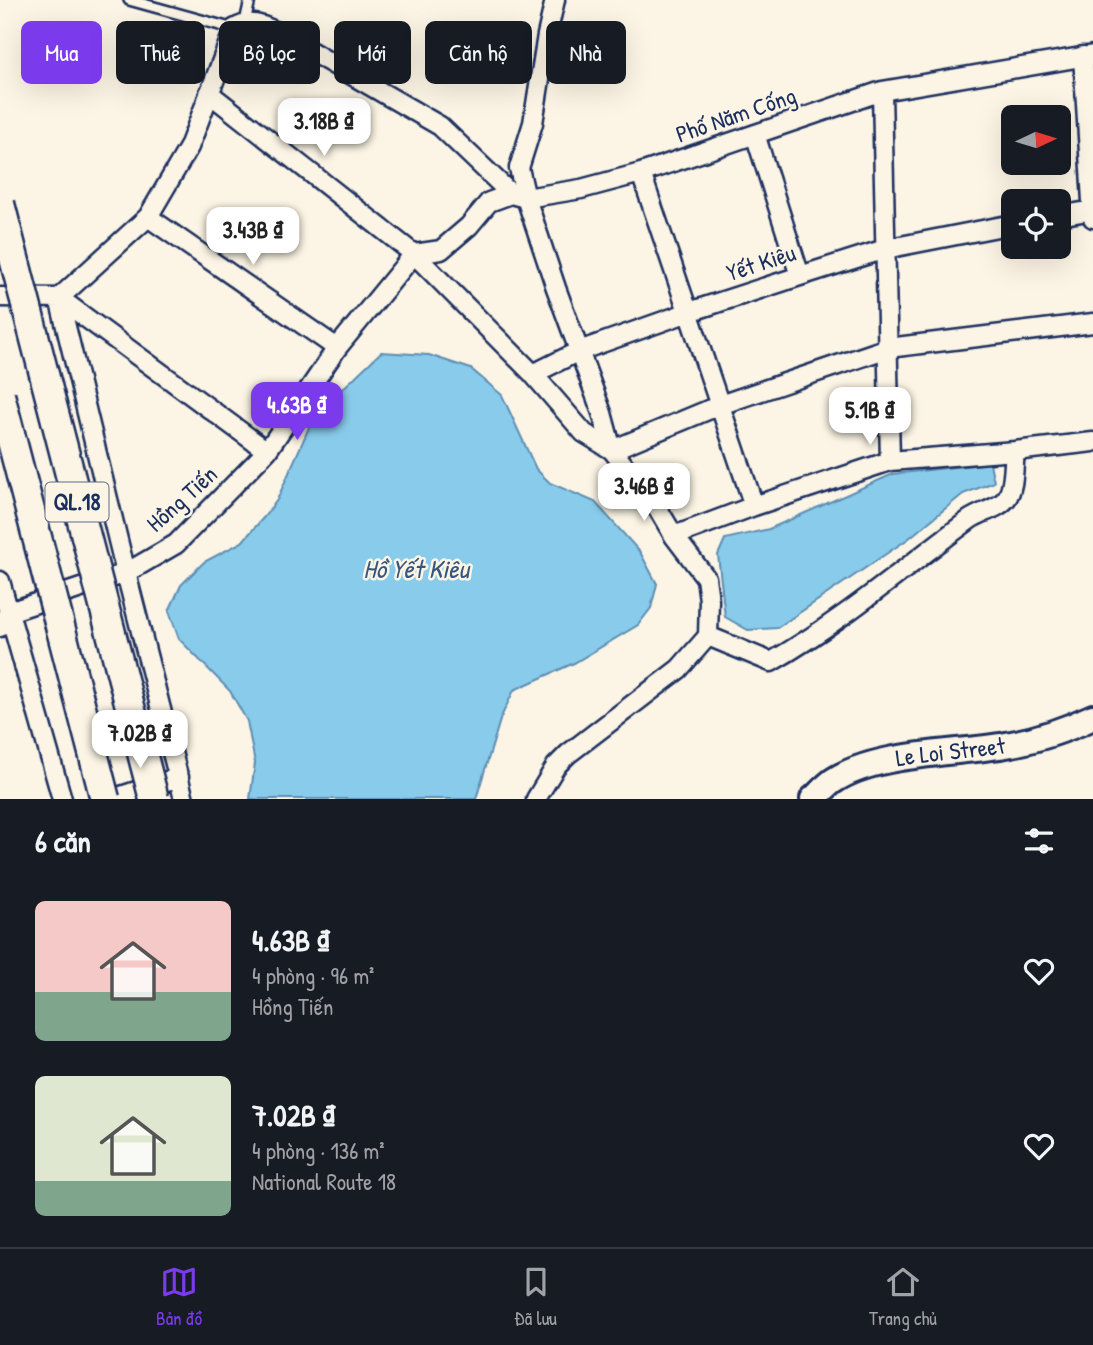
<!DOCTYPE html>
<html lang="vi">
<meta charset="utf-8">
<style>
:root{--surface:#171b24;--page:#20242c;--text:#f1f3f6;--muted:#9ea1a6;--line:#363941;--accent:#7c3aed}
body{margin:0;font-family:"Patrick Hand",sans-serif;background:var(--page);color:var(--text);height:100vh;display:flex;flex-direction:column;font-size:26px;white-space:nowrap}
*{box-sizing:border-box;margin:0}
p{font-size:23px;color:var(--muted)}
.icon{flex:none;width:38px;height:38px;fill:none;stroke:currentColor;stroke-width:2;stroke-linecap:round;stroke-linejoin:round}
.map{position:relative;height:799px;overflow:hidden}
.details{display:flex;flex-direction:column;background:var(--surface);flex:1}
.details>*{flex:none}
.guide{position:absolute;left:21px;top:21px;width:700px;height:63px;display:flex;gap:14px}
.needle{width:46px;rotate:86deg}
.fabs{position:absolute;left:1001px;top:105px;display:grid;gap:14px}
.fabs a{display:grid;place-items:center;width:70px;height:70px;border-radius:10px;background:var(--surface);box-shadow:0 7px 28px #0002;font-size:35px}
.price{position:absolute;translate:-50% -60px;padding:0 16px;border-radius:14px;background:#fff;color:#222;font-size:23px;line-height:46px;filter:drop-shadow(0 2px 4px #0008)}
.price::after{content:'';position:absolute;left:50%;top:42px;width:21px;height:16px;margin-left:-10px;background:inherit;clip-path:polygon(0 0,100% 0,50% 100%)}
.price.on{background:var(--accent);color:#fff}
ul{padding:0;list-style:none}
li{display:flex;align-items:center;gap:21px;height:175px;padding:0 35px}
li span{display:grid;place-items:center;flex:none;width:196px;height:140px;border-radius:10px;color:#555}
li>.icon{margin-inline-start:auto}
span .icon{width:84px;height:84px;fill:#fffc;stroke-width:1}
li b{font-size:30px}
h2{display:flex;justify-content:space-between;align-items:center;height:84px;padding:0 35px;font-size:30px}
.chip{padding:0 24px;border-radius:10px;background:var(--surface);box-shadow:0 7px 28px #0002;font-size:24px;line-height:63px}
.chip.on{background:var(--accent);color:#fff}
.dock{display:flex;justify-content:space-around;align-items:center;height:98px;border-top:2px solid var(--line);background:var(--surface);font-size:19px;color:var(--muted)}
.dock a{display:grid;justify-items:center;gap:4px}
.dock .on{color:var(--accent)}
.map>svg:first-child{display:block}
.water{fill:#89cbea;stroke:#5d8db2;stroke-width:2}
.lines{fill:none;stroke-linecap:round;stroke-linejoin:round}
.lane-casing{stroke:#1b2f5e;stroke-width:14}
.street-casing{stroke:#1b2f5e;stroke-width:23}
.secondary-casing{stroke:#1b2f5e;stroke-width:30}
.lane{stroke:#fcf5e5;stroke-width:9}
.street{stroke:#fcf5e5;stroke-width:18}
.secondary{stroke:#fcf5e5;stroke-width:24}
.primary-bridge-casing{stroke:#1b2f5e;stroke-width:33;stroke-linecap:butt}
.primary-bridge{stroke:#fcf5e5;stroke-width:28}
.labels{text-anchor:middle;stroke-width:5;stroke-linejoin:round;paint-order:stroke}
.shield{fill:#fcf5e5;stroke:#5e6a86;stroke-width:2}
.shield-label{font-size:23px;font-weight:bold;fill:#1b2f5e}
.street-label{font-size:24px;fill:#1b2f5e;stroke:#fcf5e5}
.water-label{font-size:26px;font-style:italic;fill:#365681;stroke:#fcf5e5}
</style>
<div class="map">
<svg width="1093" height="799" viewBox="0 0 1093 799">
<rect width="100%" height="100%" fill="#fcf5e5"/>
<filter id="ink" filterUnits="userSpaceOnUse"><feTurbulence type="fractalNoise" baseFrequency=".0143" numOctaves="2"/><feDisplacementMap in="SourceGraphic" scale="14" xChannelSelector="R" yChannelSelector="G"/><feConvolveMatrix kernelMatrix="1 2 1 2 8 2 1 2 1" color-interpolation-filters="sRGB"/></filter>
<g filter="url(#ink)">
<path class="water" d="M 381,352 L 429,355 L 471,369 L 502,395 L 536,469 L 550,483 L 595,502 L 640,552 L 657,584 L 651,608 L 638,625 L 574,663 L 514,690 L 501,717 L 476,799 L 250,799 L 255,763 L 247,721 L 230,691 L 179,639 L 169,611 L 181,585 L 204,562 L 242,542 L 264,517 L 277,500 L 314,416 Z
M 990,463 L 994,482 L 963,494 L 908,539 L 777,628 L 748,630 L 725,617 L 718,555 L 725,539 L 769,529 L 893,474 Z"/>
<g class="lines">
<defs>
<path id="lane" d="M 129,0 L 234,29
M 245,22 L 250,0"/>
<path id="street" d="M 555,0 L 547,35 L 533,123 L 519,168 L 526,198 L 556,288 L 602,413 L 612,450 L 720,405 L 888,348 L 1093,323
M 1083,56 L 1093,218
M 882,91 L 890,461
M 209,93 L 414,254 L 533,374 L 584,433 L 612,450 L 658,509 L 674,536 L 706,578 L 709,600 L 708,636 L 679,669 L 568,754 L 556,766 L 536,799
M 755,134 L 800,276
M 641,173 L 754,506
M 1059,216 L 1093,210
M 148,217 L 337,348
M 414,254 L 441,250 L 469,226 L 489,202 L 511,194 L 526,198 L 581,189 L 641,173 L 882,91 L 1093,55
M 0,297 L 59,298 L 148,217 L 189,147 L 234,29 C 251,19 262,25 279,33 L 440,126 L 511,194
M 59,298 L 126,573 L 184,799
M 59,298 L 267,451
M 533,374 L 579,351 L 689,312 L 800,276 L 885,249 L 1013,224
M 674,536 L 754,506 L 890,461 L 1015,451 L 1093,442
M 0,581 L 62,799
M 0,627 L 9,612 L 126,573 L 176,544 L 267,451 L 337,348 L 414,254
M 708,636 L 771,662 C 841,622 904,568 969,520 C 980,512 998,509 1006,499 C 1015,488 1013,465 1015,451
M 112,799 L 179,777"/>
<g id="secondary">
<path id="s1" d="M 813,799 C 820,793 826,786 833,781 C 876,752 955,754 1006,745 C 1036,740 1065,730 1093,717"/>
</g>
</defs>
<use href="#lane" class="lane-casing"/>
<use href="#street" class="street-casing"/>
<use href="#secondary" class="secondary-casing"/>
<use href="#lane" class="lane"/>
<use href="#street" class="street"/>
<use href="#secondary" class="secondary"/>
<defs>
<path id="primary-bridge" d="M 0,204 L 154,799
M 0,395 L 105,799"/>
</defs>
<use href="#primary-bridge" class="primary-bridge-casing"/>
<use href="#primary-bridge" class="primary-bridge"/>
</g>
</g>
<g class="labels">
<rect class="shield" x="45.5" y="482.5" width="63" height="39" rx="5"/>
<g class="shield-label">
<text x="77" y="510">QL.18</text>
</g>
<g class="street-label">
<text transform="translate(736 115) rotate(-19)" y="8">Phố Năm Cống</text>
<text transform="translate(761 263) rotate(-18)" y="8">Yết Kiêu</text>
<text transform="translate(182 499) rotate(-42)" y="8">Hồng Tiến</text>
<text dy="8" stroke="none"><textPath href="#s1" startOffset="149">Le Loi Street</textPath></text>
</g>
<g class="water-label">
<text x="416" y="578">Hồ Yết Kiêu</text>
</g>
</g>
</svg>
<div class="fabs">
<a><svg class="needle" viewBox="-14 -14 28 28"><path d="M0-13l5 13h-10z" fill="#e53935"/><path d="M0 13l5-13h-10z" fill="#9ea1a6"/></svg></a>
<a><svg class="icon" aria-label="locate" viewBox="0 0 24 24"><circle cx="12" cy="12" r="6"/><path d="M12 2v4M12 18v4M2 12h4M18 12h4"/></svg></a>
</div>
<b class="price" style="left:324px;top:158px">3.18B ₫</b>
<b class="price" style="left:253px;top:267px">3.43B ₫</b>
<b class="price on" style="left:297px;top:442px">4.63B ₫</b>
<b class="price" style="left:870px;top:447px">5.1B ₫</b>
<b class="price" style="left:644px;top:523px">3.46B ₫</b>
<b class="price" style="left:140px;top:770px">7.02B ₫</b>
<div class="guide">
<a class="chip on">Mua</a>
<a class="chip">Thuê</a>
<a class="chip">Bộ lọc</a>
<a class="chip">Mới</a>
<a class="chip">Căn hộ</a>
<a class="chip">Nhà</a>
</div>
</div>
<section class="details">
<h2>6 căn<svg class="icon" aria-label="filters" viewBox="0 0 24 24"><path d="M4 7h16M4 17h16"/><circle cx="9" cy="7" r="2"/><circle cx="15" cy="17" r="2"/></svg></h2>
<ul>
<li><span style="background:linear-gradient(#f6c9c9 65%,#7fa58c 0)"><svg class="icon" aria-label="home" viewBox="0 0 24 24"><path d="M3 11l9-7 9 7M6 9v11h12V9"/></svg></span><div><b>4.63B ₫</b><p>4 phòng · 96 m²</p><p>Hồng Tiến</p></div><svg class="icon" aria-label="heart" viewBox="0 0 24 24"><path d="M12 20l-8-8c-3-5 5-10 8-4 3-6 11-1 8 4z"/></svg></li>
<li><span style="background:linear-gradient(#dfe7d0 75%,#7fa58c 0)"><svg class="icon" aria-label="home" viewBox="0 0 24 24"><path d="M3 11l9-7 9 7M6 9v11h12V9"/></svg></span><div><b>7.02B ₫</b><p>4 phòng · 136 m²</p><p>National Route 18</p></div><svg class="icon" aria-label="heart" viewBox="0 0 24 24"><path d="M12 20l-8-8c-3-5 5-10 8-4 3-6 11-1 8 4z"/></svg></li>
</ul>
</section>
<nav class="dock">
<a class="on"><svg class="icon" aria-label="map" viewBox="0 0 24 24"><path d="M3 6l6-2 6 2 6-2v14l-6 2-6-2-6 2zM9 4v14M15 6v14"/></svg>Bản đồ</a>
<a><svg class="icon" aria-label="saved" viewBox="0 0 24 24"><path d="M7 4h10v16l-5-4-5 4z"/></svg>Đã lưu</a>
<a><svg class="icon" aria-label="home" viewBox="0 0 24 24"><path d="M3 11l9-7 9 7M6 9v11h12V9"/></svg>Trang chủ</a>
</nav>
